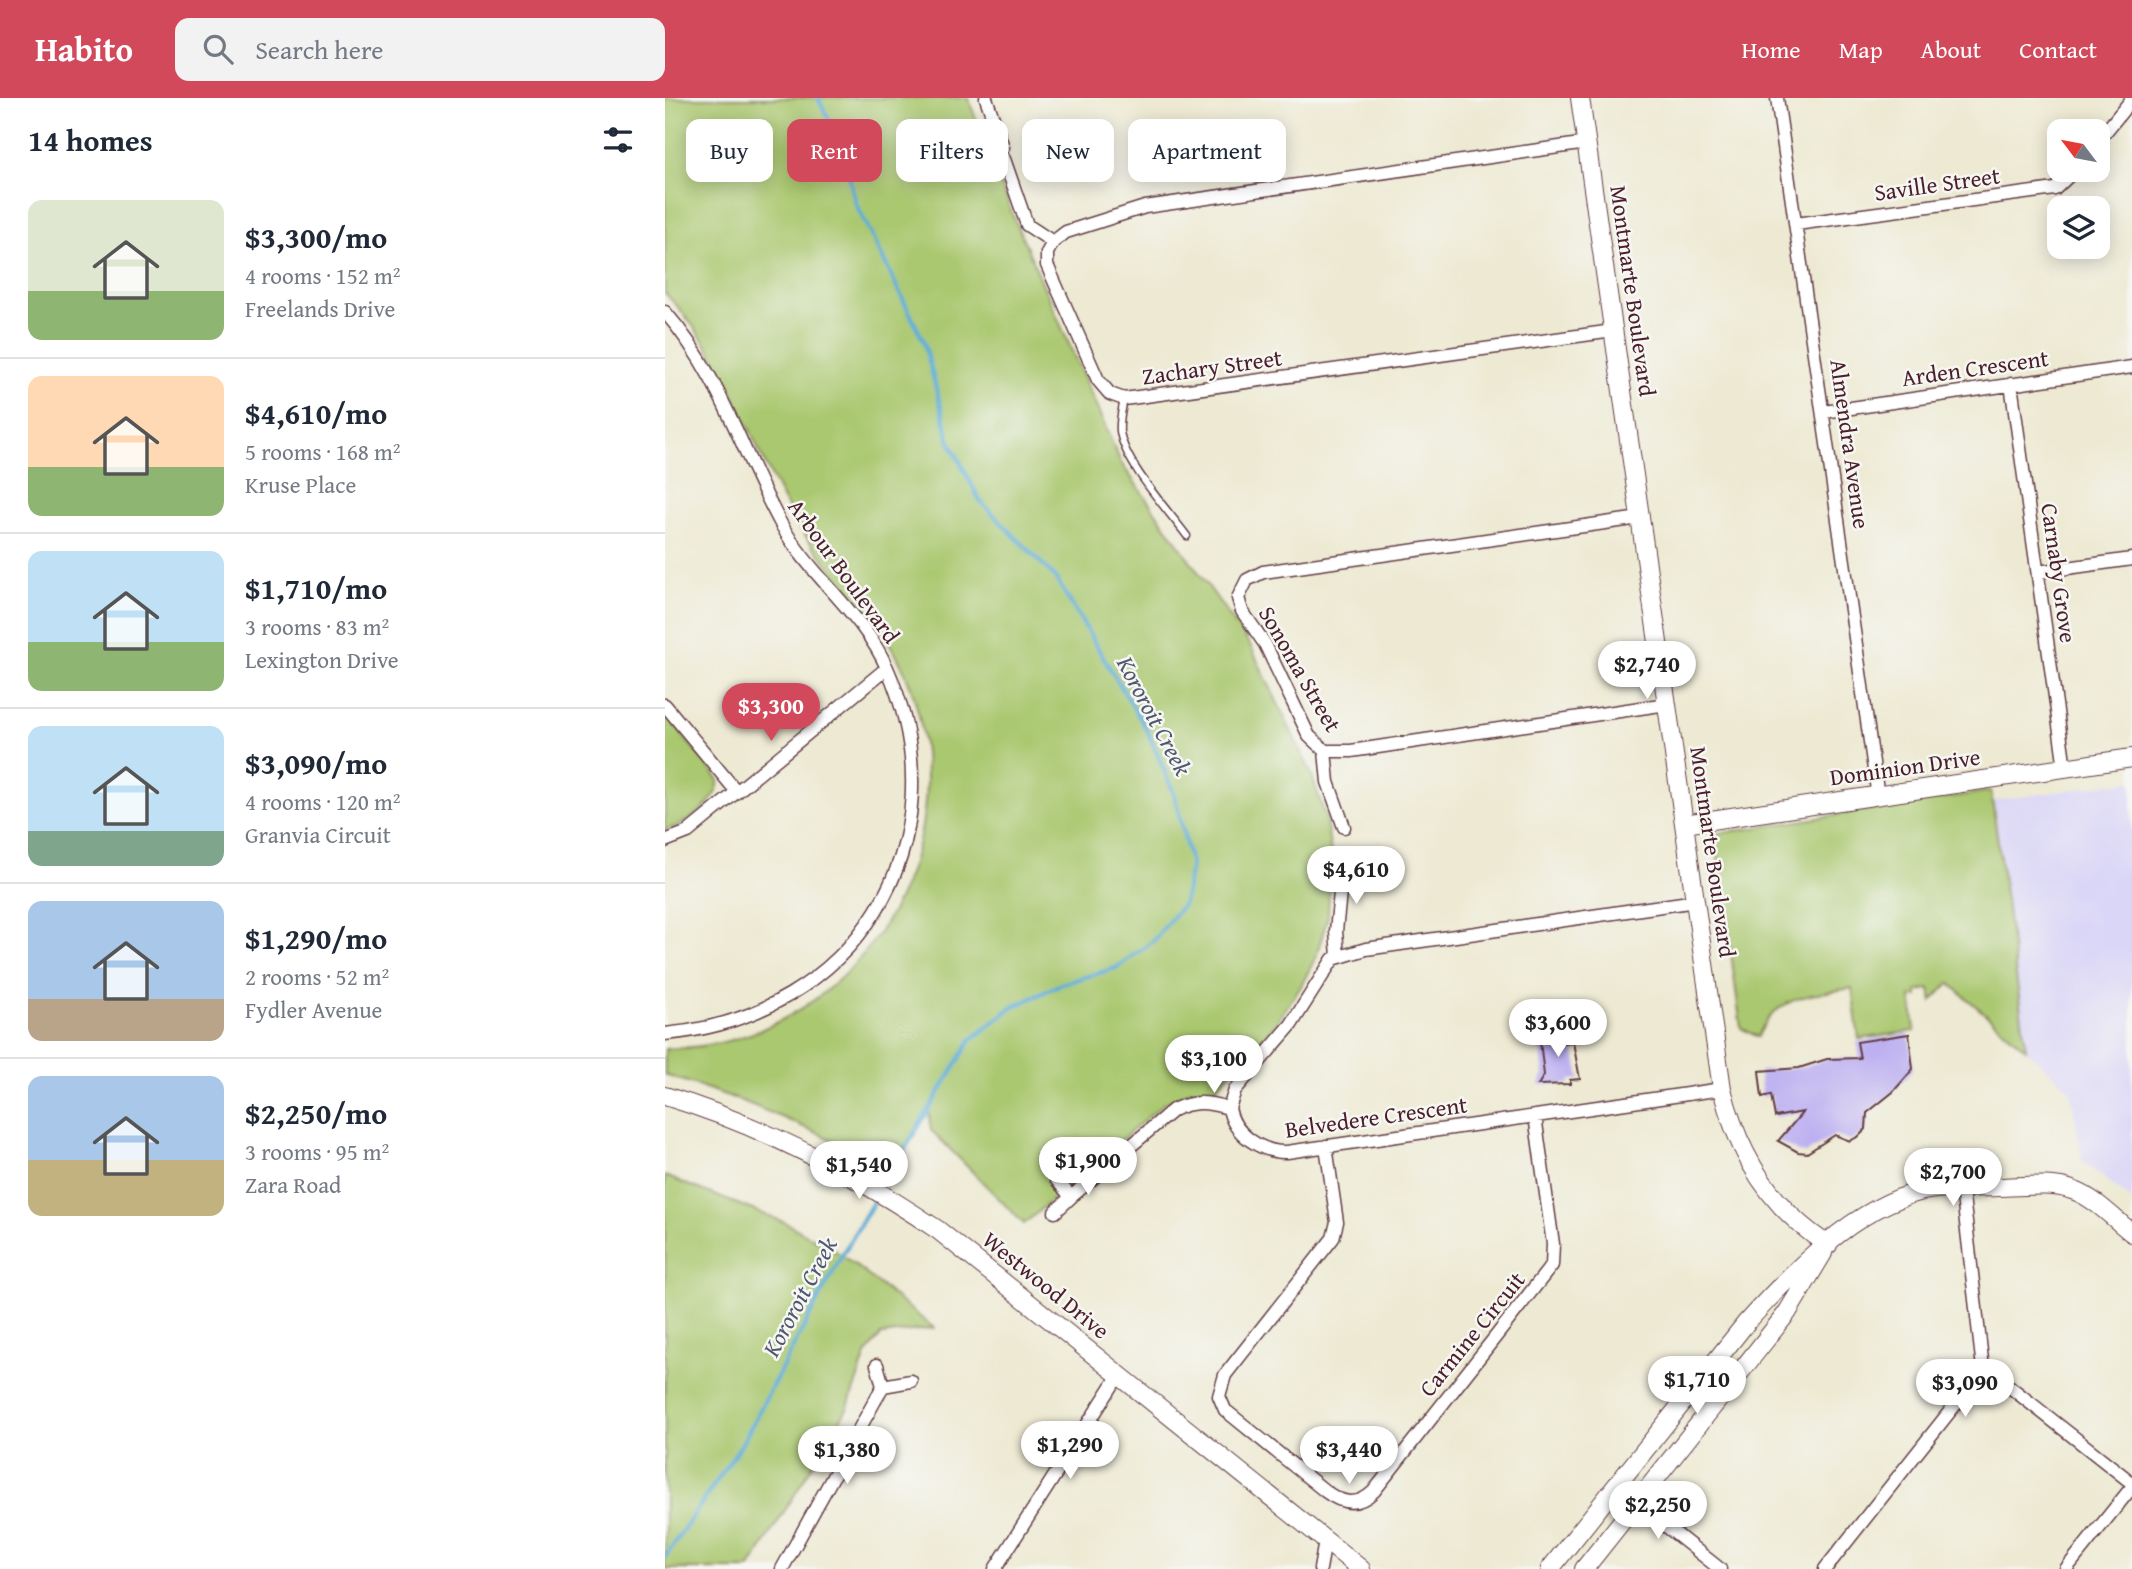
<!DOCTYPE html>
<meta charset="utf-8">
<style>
:root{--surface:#fff;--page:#f2f2f3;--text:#1f2937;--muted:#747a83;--line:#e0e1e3;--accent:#d1495b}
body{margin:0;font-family:"Gentium Book Plus",serif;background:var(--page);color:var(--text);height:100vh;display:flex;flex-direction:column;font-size:26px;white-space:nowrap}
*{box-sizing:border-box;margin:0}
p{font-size:23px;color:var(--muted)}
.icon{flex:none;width:38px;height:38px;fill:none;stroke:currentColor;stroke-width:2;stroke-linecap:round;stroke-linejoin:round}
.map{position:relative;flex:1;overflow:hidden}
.sheet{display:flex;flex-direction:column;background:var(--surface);width:665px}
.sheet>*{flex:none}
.banner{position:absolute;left:21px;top:21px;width:665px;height:63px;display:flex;gap:14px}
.needle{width:46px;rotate:302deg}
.controls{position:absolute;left:1382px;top:21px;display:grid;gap:14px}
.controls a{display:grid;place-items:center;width:63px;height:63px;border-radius:14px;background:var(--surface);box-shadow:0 4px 18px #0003;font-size:35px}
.price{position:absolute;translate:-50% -60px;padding:0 16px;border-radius:24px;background:#fff;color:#222;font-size:23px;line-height:46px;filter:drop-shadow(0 2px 4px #0008)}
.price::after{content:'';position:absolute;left:50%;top:42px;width:21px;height:16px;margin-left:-10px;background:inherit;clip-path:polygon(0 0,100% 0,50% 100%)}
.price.selected{background:var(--accent);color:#fff}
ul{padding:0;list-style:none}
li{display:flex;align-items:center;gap:21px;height:175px;padding:0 28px}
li+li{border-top:2px solid var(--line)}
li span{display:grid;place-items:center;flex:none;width:196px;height:140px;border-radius:14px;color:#555}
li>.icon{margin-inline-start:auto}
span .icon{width:84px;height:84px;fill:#fffc;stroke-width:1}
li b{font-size:30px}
h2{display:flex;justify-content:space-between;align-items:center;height:84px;padding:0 28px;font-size:30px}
.chip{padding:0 24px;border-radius:14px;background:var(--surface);box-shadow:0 4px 18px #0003;font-size:24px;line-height:63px}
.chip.selected{background:var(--accent);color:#fff}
header{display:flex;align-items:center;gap:42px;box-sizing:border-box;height:98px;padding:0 35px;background:var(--accent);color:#fff}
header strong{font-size:33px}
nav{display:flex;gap:38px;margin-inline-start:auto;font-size:24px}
.search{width:490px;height:63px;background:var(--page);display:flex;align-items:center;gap:18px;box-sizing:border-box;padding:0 24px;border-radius:14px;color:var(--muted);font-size:26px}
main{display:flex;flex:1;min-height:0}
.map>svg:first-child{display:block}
.built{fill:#dad6f7}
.green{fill:#aac86f;stroke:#7a744d;stroke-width:2}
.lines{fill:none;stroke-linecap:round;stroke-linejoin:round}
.stream{stroke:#5aabd5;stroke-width:4.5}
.building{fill:#bdb0f1}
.lane-casing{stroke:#623d44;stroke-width:9}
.street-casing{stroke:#623d44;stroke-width:15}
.secondary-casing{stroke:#623d44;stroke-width:20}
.lane{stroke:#fff;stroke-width:6}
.street{stroke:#fff;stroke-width:12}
.secondary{stroke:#fff;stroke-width:18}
.labels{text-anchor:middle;stroke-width:5;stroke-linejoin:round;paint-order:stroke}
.street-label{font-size:23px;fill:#4a1f2b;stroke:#f6f6f2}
.water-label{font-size:24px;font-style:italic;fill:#50576f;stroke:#f6f6f2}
</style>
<header>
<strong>Habito</strong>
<div class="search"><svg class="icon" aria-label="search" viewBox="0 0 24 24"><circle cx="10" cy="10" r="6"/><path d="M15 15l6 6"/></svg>Search here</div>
<nav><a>Home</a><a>Map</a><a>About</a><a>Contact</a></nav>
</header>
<main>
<section class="sheet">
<h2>14 homes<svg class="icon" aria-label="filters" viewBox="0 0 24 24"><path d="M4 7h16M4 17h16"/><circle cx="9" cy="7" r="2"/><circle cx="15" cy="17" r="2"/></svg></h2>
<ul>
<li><span style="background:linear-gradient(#dfe7d0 65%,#8fb573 0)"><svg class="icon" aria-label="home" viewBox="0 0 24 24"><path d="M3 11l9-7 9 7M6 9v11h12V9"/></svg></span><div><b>$3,300/mo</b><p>4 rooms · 152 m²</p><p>Freelands Drive</p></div></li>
<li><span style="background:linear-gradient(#ffd9b3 65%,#8fb573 0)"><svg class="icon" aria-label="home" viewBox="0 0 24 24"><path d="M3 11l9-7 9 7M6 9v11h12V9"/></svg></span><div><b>$4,610/mo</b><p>5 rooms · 168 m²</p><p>Kruse Place</p></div></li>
<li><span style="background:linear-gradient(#bfe0f5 65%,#8fb573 0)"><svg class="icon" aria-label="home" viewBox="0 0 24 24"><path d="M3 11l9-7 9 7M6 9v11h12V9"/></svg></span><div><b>$1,710/mo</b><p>3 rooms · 83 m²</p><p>Lexington Drive</p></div></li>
<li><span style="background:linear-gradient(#bfe0f5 75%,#7fa58c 0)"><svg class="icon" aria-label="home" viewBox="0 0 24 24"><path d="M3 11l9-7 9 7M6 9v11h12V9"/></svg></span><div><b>$3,090/mo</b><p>4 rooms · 120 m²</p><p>Granvia Circuit</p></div></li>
<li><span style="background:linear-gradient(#a9c7e8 70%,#b9a48a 0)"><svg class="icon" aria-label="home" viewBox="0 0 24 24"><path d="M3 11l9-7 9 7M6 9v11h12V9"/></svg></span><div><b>$1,290/mo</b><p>2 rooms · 52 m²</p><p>Fydler Avenue</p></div></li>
<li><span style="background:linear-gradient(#a9c7e8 60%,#c2b280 0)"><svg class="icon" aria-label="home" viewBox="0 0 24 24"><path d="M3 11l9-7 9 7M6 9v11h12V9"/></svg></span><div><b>$2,250/mo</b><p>3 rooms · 95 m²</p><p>Zara Road</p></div></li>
</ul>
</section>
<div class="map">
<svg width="1467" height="1471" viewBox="0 0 1467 1471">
<rect width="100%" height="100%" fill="#f6f6f2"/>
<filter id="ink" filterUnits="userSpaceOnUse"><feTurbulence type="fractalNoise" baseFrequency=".0143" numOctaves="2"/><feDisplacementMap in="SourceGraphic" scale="14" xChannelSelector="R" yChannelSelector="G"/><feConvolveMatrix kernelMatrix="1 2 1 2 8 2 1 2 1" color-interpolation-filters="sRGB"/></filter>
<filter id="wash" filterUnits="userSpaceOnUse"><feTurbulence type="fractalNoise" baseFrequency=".00686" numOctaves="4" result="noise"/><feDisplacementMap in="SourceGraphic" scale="28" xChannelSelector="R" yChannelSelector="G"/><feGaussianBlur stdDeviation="1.57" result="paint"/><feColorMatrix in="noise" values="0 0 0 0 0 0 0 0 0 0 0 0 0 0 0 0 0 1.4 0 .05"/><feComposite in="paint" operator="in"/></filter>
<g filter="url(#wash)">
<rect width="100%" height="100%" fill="#ede9d2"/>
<path class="built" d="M 1467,683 L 1467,1102 L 1417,1063 L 1406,993 L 1361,951 L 1329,703 Z"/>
<path class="green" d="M 0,0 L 303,0 L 348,118 L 456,365 L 585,547 L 646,675 L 661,721 L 666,755 L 663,818 L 651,859 L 635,890 L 610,926 L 551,990 L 525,993 L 498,1006 L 359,1126 L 266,1032 L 264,1012 L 227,1072 C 154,1033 80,1001 0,977 L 0,951 C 24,950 50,948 73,940 C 222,893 296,731 245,587 C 220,517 157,472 122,409 C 82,336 61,256 0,195 Z
M 0,616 L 54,682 C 52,706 22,726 0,732 Z
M 1326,693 L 1361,951 L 1284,885 L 1267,903 L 1265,891 L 1252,893 L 1253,898 L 1246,899 L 1250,933 L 1194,941 L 1187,890 C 1148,897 1109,897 1093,939 L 1076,930 L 1050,736 Z
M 0,1078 L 119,1124 L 177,1157 L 269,1230 L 216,1237 L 201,1257 L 182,1311 L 84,1471 L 0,1471 Z"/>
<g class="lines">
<path class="stream" d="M 153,0 L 176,46 L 191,106 L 259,244 L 285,344 L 315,403 L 390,479 L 482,632 L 509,695 L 526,767 L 519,805 L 488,843 L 451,870 L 396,886 L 346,910 L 306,942 L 216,1090
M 0,1459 L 76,1347 L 177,1157 L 212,1098"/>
</g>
<g id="blocks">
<path class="building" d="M 896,931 L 898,945 L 908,944 L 915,981 L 905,982 L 905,986 L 873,987 L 879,977 L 874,934 Z
M 1244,936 L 1248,971 L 1228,994 L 1202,1015 L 1201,1031 L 1194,1038 L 1185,1043 L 1170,1037 L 1142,1055 L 1133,1054 L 1113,1043 L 1138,1014 L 1110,1019 L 1106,997 L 1097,999 L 1094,973 L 1134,970 L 1162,961 L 1195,960 L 1192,944 Z"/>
</g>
</g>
<g filter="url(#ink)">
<use href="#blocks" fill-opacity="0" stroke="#623d44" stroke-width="2"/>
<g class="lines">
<defs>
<path id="lane" d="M 459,301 C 457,312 454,322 455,333 C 459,365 503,412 522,438"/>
<path id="street" d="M 321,0 L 338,49
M 1112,0 L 1213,699
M 1433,43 L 1467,1
M 922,45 L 480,109 L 401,134 L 388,144 L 382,155 L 382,167 L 433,282 L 445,296 L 459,301 L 948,233
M 339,61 L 362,127 L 388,144
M 1131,126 L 1390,91 L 1410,72
M 0,214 C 55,276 77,355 116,426 C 145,479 198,515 222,570 C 300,747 188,919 0,936
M 1346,286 L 1400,670
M 1159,314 L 1467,269
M 975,420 L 598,474 L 582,482 L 573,500 L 577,513 L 600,546 L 644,638 L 660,653 L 686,653 L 1002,606
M 1373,474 L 1467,461
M 0,607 L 72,694
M 660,653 L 663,684 L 679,729
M 0,743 L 23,734 L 222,570
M 1031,803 L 701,851 L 668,861 L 626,927 L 570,992 L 564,1010 C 568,1036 597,1055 622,1054 L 1057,991
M 673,858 L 671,833 L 679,757
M 661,1048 L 672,1124 L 668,1140 L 560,1277 L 554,1298 L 560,1312 L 660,1393 C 677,1406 693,1409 709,1393 L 887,1167 L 888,1146 L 870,1018
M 1297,1090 L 1319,1279
M 406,1099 L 508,1012 C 529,1002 542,1004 564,1010
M 390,1114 L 406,1099 L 391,1081
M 212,1267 L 218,1288 L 246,1283
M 952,1389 L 1055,1471
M 117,1471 L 218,1288
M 330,1471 L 454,1277
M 655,1471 L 660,1443
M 1160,1471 L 1305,1288 C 1316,1277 1327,1277 1340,1285 L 1467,1385
M 1401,1471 L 1467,1389"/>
<path id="secondary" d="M 915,0 L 1057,991 C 1073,1056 1105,1110 1163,1147
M 1019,726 L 1467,660
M 0,998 C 99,1028 187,1074 273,1132 L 696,1471
M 885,1471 L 1081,1225 C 1127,1174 1190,1108 1258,1093 C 1282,1088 1308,1090 1333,1089 C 1356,1089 1385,1084 1407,1092 C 1429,1099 1449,1121 1467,1135
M 919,1471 L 1122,1215 L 1158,1155"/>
</defs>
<use href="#lane" class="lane-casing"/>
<use href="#street" class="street-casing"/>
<use href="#secondary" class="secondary-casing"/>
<use href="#lane" class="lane"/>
<use href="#street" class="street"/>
<use href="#secondary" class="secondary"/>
</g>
</g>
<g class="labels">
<g class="street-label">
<text transform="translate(1272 86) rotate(-8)" y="8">Saville Street</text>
<text transform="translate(968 193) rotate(82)" y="8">Montmarte Boulevard</text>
<text transform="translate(547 269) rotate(-8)" y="8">Zachary Street</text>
<text transform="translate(1310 270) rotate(-8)" y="8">Arden Crescent</text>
<text transform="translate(1185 346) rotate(82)" y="8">Almendra Avenue</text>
<text transform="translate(179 473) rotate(54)" y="8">Arbour Boulevard</text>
<text transform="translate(1394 475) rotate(82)" y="8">Carnaby Grove</text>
<text transform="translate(635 571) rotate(60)" y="8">Sonoma Street</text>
<text transform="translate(1240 669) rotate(-8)" y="8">Dominion Drive</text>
<text transform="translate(1048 754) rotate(82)" y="8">Montmarte Boulevard</text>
<text transform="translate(711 1019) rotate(-8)" y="8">Belvedere Crescent</text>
<text transform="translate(381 1187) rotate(39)" y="8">Westwood Drive</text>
<text transform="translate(807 1236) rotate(-51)" y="8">Carmine Circuit</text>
</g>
<g class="water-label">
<text transform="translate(489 618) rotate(62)" y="8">Kororoit Creek</text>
<text transform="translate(135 1199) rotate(-62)" y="8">Kororoit Creek</text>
</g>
</g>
</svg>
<div class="controls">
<a><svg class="needle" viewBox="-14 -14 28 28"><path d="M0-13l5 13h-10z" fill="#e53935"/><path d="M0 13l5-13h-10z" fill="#747a83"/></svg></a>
<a><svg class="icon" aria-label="layers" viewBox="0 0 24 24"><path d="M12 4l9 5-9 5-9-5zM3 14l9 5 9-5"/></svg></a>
</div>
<b class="price" style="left:982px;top:603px">$2,740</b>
<b class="price selected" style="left:106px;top:645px">$3,300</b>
<b class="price" style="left:691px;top:808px">$4,610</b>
<b class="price" style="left:893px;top:961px">$3,600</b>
<b class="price" style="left:549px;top:997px">$3,100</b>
<b class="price" style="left:423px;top:1099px">$1,900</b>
<b class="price" style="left:194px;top:1103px">$1,540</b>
<b class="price" style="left:1288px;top:1110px">$2,700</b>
<b class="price" style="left:1032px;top:1318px">$1,710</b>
<b class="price" style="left:1300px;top:1321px">$3,090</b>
<b class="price" style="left:405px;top:1383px">$1,290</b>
<b class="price" style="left:182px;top:1388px">$1,380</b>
<b class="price" style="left:684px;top:1388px">$3,440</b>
<b class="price" style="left:993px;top:1443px">$2,250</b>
<div class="banner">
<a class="chip">Buy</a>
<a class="chip selected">Rent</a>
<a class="chip">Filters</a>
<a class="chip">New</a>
<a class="chip">Apartment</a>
</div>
</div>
</main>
